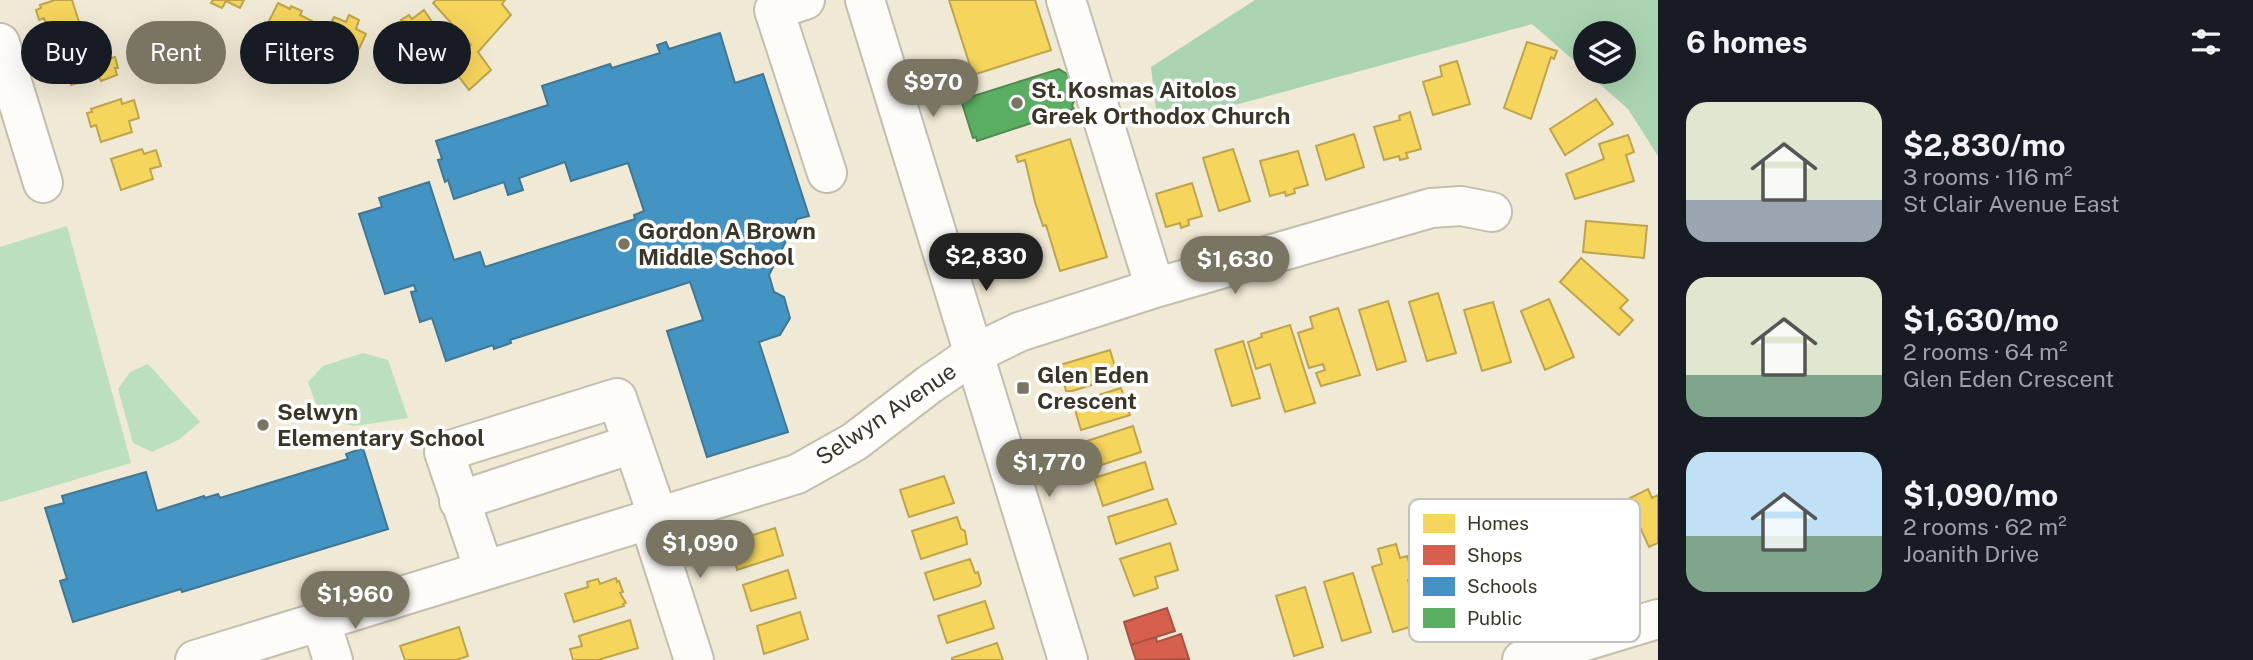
<!DOCTYPE html>
<meta charset="utf-8">
<style>
:root{--surface:#171b24;--page:#20242c;--text:#f1f3f6;--muted:#9ea1a6;--accent:#7a7463}
body{margin:0;font-family:"Public Sans",sans-serif;background:var(--page);color:var(--text);height:100vh;display:flex;flex-direction:column;font-size:26px;white-space:nowrap}
*{box-sizing:border-box;margin:0}
p{font-size:23px;color:var(--muted)}
.icon{flex:none;width:38px;height:38px;fill:none;stroke:currentColor;stroke-width:2;stroke-linecap:round;stroke-linejoin:round}
.map{position:relative;flex:1;overflow:hidden}
.drawer{display:flex;flex-direction:column;background:var(--surface);width:595px}
.drawer>*{flex:none}
.hud{position:absolute;left:21px;top:21px;width:665px;height:63px;display:flex;gap:14px}
.fabs{position:absolute;left:1573px;top:21px;display:grid;gap:14px}
.fabs a{display:grid;place-items:center;width:63px;height:63px;border-radius:50%;background:var(--surface);box-shadow:0 7px 28px #0002;font-size:35px}
.price{position:absolute;translate:-50% -60px;padding:0 16px;border-radius:24px;background:var(--accent);color:#fff;font-size:23px;line-height:46px;filter:drop-shadow(0 2px 4px #0008)}
.price::after{content:'';position:absolute;left:50%;top:42px;width:21px;height:16px;margin-left:-10px;background:inherit;clip-path:polygon(0 0,100% 0,50% 100%)}
.price.current{background:#222;color:#fff}
ul{padding:0;list-style:none}
li{display:flex;align-items:center;gap:21px;height:175px;padding:0 28px}
li span{display:grid;place-items:center;flex:none;width:196px;height:140px;border-radius:21px;color:#555}
li>.icon{margin-inline-start:auto}
span .icon{width:84px;height:84px;fill:#fffc;stroke-width:1}
li b{font-size:30px}
h2{display:flex;justify-content:space-between;align-items:center;height:84px;padding:0 28px;font-size:30px}
.pill{padding:0 24px;border-radius:32px;background:var(--surface);box-shadow:0 7px 28px #0002;font-size:24px;line-height:63px}
.pill.current{background:var(--accent);color:#fff}
main{display:flex;flex:1;min-height:0}
.map>svg:first-child{display:block}
.green{fill:#bcdfbf}
.forest{fill:#aad4b1}
.homes{fill:#f6d55c;stroke:#bea54c;stroke-width:2}
.shops{fill:#d6604d;stroke:#a75341;stroke-width:2}
.schools{fill:#4393c3;stroke:#407794;stroke-width:2}
.public{fill:#5aae61;stroke:#508a4f;stroke-width:2}
.lines{fill:none;stroke-linecap:round;stroke-linejoin:round}
.minor-casing{stroke:#c3beae;stroke-width:42}
.major-casing{stroke:#c3beae;stroke-width:42}
.minor{stroke:#fdfcf9;stroke-width:38}
.major{stroke:#fdfcf9;stroke-width:38}
.poi-dot{fill:#7a7463;stroke:#fff;stroke-width:2.5}
.labels{text-anchor:middle;stroke-width:7;stroke-linejoin:round;paint-order:stroke}
.poi-label{font-size:23px;font-weight:bold;fill:#3a3526;stroke:#fff;text-anchor:start}
.street-label{font-size:23px;fill:#3a3526;stroke:#fff}
.key{fill:#fff;stroke:#c4c2be;stroke-width:2}
.key-label{font-size:19px;fill:#3a3526}
</style>
<main>
<div class="map">
<svg width="1658" height="660" viewBox="0 0 1658 660">
<rect width="100%" height="100%" fill="#f0e9d5"/>
<path class="green" d="M 67,226 L 131,463 L 0,502 L 0,247 Z
M 363,353 L 388,360 L 408,418 L 354,426 L 321,418 L 308,382 L 323,366 Z
M 148,364 L 200,422 L 180,439 L 152,452 L 133,443 L 118,389 L 130,372 Z"/>
<path class="forest" d="M 1255,0 L 1658,0 L 1658,156 L 1628,109 L 1586,72 L 1624,72 L 1624,33 L 1586,33 L 1586,71 L 1532,24 L 1158,126 L 1151,67 Z"/>
<path class="homes" d="M 55,0 L 72,0 L 81,28 L 50,37 L 44,18 L 39,20 L 36,10 L 41,8 L 40,5 Z
M 213,0 L 244,0 L 240,8 L 226,1 L 222,8 L 211,3 Z
M 436,0 L 505,0 L 502,4 L 511,15 L 478,52 L 491,70 L 469,90 L 450,65 L 471,45 L 433,3 Z
M 949,0 L 1035,0 L 1051,50 L 973,75 Z
M 278,3 L 290,9 L 291,6 L 302,11 L 300,15 L 312,21 L 296,51 L 263,33 Z
M 424,10 L 443,38 L 413,58 L 393,31 L 404,23 L 401,20 L 409,15 L 412,19 Z
M 349,15 L 359,20 L 356,29 L 366,34 L 352,64 L 319,48 L 334,17 L 346,22 Z
M 1527,42 L 1557,51 L 1554,59 L 1551,57 L 1531,119 L 1504,108 Z
M 91,45 L 92,49 L 107,45 L 111,58 L 115,57 L 118,68 L 115,68 L 117,75 L 101,81 L 99,77 L 71,85 L 60,54 Z
M 1457,61 L 1470,104 L 1433,115 L 1423,82 L 1442,76 L 1440,66 Z
M 121,99 L 122,104 L 134,100 L 139,118 L 129,121 L 132,132 L 101,142 L 96,125 L 91,127 L 87,113 L 92,112 L 91,109 Z
M 1596,99 L 1613,124 L 1565,155 L 1550,129 Z
M 1410,112 L 1421,149 L 1406,153 L 1408,158 L 1400,160 L 1399,156 L 1384,160 L 1374,127 L 1400,120 L 1399,116 Z
M 1354,134 L 1364,167 L 1326,180 L 1316,146 Z
M 1628,135 L 1634,152 L 1626,155 L 1634,181 L 1575,199 L 1566,174 L 1604,159 L 1599,144 Z
M 1070,139 L 1107,257 L 1060,271 L 1046,225 L 1043,226 L 1035,202 L 1025,160 L 1018,162 L 1016,156 Z
M 142,149 L 144,154 L 156,150 L 161,166 L 150,169 L 153,179 L 121,190 L 111,159 Z
M 1233,149 L 1250,201 L 1219,211 L 1203,158 Z
M 1298,151 L 1308,185 L 1294,189 L 1295,193 L 1286,196 L 1285,192 L 1270,196 L 1260,161 Z
M 1192,183 L 1202,216 L 1188,220 L 1189,225 L 1181,228 L 1180,223 L 1166,227 L 1156,194 Z
M 1586,221 L 1647,226 L 1644,258 L 1583,252 Z
M 1581,258 L 1628,300 L 1620,308 L 1633,320 L 1619,335 L 1560,282 Z
M 1438,293 L 1456,353 L 1427,361 L 1409,302 Z
M 1549,299 L 1574,357 L 1545,370 L 1521,311 Z
M 1388,301 L 1406,361 L 1377,370 L 1359,310 Z
M 1493,302 L 1511,362 L 1482,371 L 1464,310 Z
M 1338,308 L 1360,375 L 1321,386 L 1316,373 L 1325,370 L 1323,364 L 1309,368 L 1298,333 L 1313,328 L 1310,317 Z
M 1290,325 L 1315,403 L 1285,412 L 1270,364 L 1256,369 L 1248,342 L 1262,337 L 1261,334 Z
M 1243,341 L 1260,398 L 1232,406 L 1215,350 Z
M 1110,350 L 1118,377 L 1072,391 L 1066,391 L 1060,365 Z
M 1121,388 L 1130,415 L 1081,430 L 1073,403 Z
M 1133,426 L 1141,452 L 1092,468 L 1084,442 Z
M 1145,462 L 1153,489 L 1103,506 L 1094,478 Z
M 944,476 L 954,503 L 909,517 L 900,490 Z
M 1648,489 L 1652,498 L 1658,495 L 1658,543 L 1649,547 L 1635,516 L 1633,517 L 1628,499 Z
M 1167,499 L 1176,524 L 1116,544 L 1108,517 Z
M 957,517 L 961,529 L 965,531 L 967,544 L 921,559 L 912,531 Z
M 775,528 L 783,555 L 737,570 L 731,542 Z
M 1170,543 L 1178,570 L 1155,577 L 1158,588 L 1134,596 L 1120,559 Z
M 1396,544 L 1400,558 L 1407,556 L 1414,578 L 1408,580 L 1420,624 L 1393,632 L 1372,567 L 1382,564 L 1378,549 Z
M 970,559 L 975,573 L 978,572 L 981,583 L 979,586 L 934,600 L 925,573 Z
M 788,570 L 796,598 L 751,611 L 743,585 Z
M 1353,573 L 1371,632 L 1342,641 L 1324,582 Z
M 616,578 L 617,582 L 619,581 L 623,592 L 620,593 L 626,603 L 623,604 L 624,606 L 574,622 L 565,594 L 588,587 L 587,582 L 598,579 L 600,584 Z
M 1305,587 L 1323,647 L 1294,656 L 1276,596 Z
M 985,601 L 994,628 L 947,643 L 938,616 Z
M 800,612 L 808,639 L 764,654 L 757,626 Z
M 630,620 L 638,648 L 598,660 L 573,660 L 570,649 L 582,646 L 579,636 Z
M 459,627 L 468,656 L 456,660 L 405,660 L 400,646 Z
M 997,643 L 1003,660 L 952,660 L 952,658 Z"/>
<path class="shops" d="M 1167,608 L 1175,631 L 1131,645 L 1124,622 Z
M 1181,634 L 1189,659 L 1136,660 L 1131,645 L 1156,637 L 1157,642 Z"/>
<path class="schools" d="M 720,33 L 735,83 L 763,74 L 809,216 L 797,219 L 769,275 L 774,292 L 784,297 L 790,318 L 780,335 L 759,342 L 788,432 L 707,457 L 667,331 L 703,320 L 690,282 L 510,340 L 511,343 L 494,349 L 493,345 L 446,361 L 432,318 L 420,322 L 411,292 L 416,291 L 414,285 L 385,294 L 359,214 L 382,207 L 379,198 L 429,182 L 454,260 L 480,252 L 485,267 L 635,219 L 634,215 L 644,211 L 628,163 L 571,181 L 565,162 L 519,178 L 523,190 L 508,195 L 504,182 L 454,199 L 448,180 L 445,182 L 438,160 L 442,159 L 436,141 L 548,105 L 542,86 L 610,64 L 612,68 L 660,53 L 657,45 L 666,42 L 669,49 Z
M 363,448 L 388,529 L 182,592 L 181,589 L 73,622 L 60,581 L 67,579 L 45,508 L 64,503 L 62,496 L 146,472 L 157,511 L 204,496 L 205,498 L 218,494 L 220,498 L 348,459 L 346,454 Z"/>
<path class="public" d="M 1059,69 L 1070,76 L 1076,96 L 1072,106 L 1074,109 L 977,141 L 976,137 L 973,138 L 961,100 Z"/>
<g class="lines">
<defs>
<path id="minor" d="M 805,0 L 774,10 L 827,173
M 1066,0 L 1155,288
M 0,43 L 43,183
M 459,501 L 632,444
M 649,520 L 694,660
M 484,570 L 444,452 L 617,398 L 658,517
M 320,620 L 333,660
M 195,660 L 797,474 L 854,442 L 930,384 L 974,354 L 1019,332 L 1155,288 L 1431,208 L 1461,206 L 1492,212
M 1522,660 L 1658,619"/>
<path id="major" d="M 865,0 L 1068,660"/>
</defs>
<use href="#minor" class="minor-casing"/>
<use href="#major" class="major-casing"/>
<use href="#minor" class="minor"/>
<use href="#major" class="major"/>
</g>
<g class="poi-dot">
<circle cx="1017" cy="103" r="7"/>
<circle cx="624" cy="244" r="7"/>
<rect x="1016" y="381" width="14" height="14" rx="3.5"/>
<circle cx="263" cy="425" r="7"/>
</g>
<g class="labels">
<g class="poi-label">
<text x="1031" y="98">St. Kosmas Aitolos<tspan x="1031" dy="26">Greek Orthodox Church</tspan></text>
<text x="638" y="239">Gordon A Brown<tspan x="638" dy="26">Middle School</tspan></text>
<text x="1037" y="383">Glen Eden<tspan x="1037" dy="26">Crescent</tspan></text>
<text x="277" y="420">Selwyn<tspan x="277" dy="26">Elementary School</tspan></text>
</g>
<g class="street-label">
<text transform="translate(886 414) rotate(-34)" y="8">Selwyn Avenue</text>
</g>
</g>
<rect x="1409" y="499" width="231" height="143" rx="10" class="key"/>
<rect x="1423" y="514" width="32" height="19" fill="#f6d55c"/>
<rect x="1423" y="545" width="32" height="20" fill="#d6604d"/>
<rect x="1423" y="577" width="32" height="19" fill="#4393c3"/>
<rect x="1423" y="608" width="32" height="20" fill="#5aae61"/>
<g class="key-label">
<text x="1467" y="530">Homes</text>
<text x="1467" y="562">Shops</text>
<text x="1467" y="593">Schools</text>
<text x="1467" y="625">Public</text>
</g>
</svg>
<div class="fabs">
<a><svg class="icon" aria-label="layers" viewBox="0 0 24 24"><path d="M12 4l9 5-9 5-9-5zM3 14l9 5 9-5"/></svg></a>
</div>
<b class="price" style="left:933px;top:119px">$970</b>
<b class="price current" style="left:986px;top:293px">$2,830</b>
<b class="price" style="left:1235px;top:296px">$1,630</b>
<b class="price" style="left:1049px;top:499px">$1,770</b>
<b class="price" style="left:700px;top:580px">$1,090</b>
<b class="price" style="left:355px;top:631px">$1,960</b>
<div class="hud">
<a class="pill">Buy</a>
<a class="pill current">Rent</a>
<a class="pill">Filters</a>
<a class="pill">New</a>
</div>
</div>
<section class="drawer">
<h2>6 homes<svg class="icon" aria-label="filters" viewBox="0 0 24 24"><path d="M4 7h16M4 17h16"/><circle cx="9" cy="7" r="2"/><circle cx="15" cy="17" r="2"/></svg></h2>
<ul>
<li><span style="background:linear-gradient(#dfe7d0 70%,#9aa5b1 0)"><svg class="icon" aria-label="home" viewBox="0 0 24 24"><path d="M3 11l9-7 9 7M6 9v11h12V9"/></svg></span><div><b>$2,830/mo</b><p>3 rooms · 116 m²</p><p>St Clair Avenue East</p></div></li>
<li><span style="background:linear-gradient(#dfe7d0 70%,#7fa58c 0)"><svg class="icon" aria-label="home" viewBox="0 0 24 24"><path d="M3 11l9-7 9 7M6 9v11h12V9"/></svg></span><div><b>$1,630/mo</b><p>2 rooms · 64 m²</p><p>Glen Eden Crescent</p></div></li>
<li><span style="background:linear-gradient(#bfe0f5 60%,#7fa58c 0)"><svg class="icon" aria-label="home" viewBox="0 0 24 24"><path d="M3 11l9-7 9 7M6 9v11h12V9"/></svg></span><div><b>$1,090/mo</b><p>2 rooms · 62 m²</p><p>Joanith Drive</p></div></li>
</ul>
</section>
</main>
